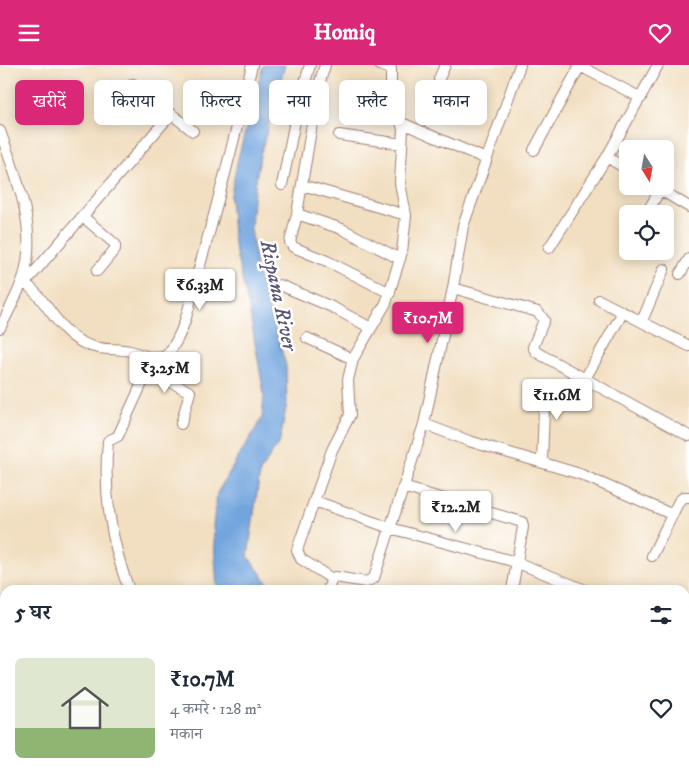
<!DOCTYPE html>
<html lang="hi">
<meta charset="utf-8">
<style>
:root{--surface:#fff;--page:#f2f2f3;--text:#1f2937;--muted:#747a83;--accent:#db2777}
body{margin:0;font-family:"IM FELL DW Pica","Noto Serif Devanagari",serif;background:var(--page);color:var(--text);height:100vh;display:flex;flex-direction:column;font-size:19px;white-space:nowrap}
*{box-sizing:border-box;margin:0}
p{font-size:16px;color:var(--muted)}
.icon{flex:none;width:28px;height:28px;fill:none;stroke:currentColor;stroke-width:2;stroke-linecap:round;stroke-linejoin:round}
.map{position:relative;flex:1;overflow:hidden}
.drawer{position:absolute;left:0px;top:520px;width:690px;height:196px;display:flex;flex-direction:column;background:var(--surface);border-radius:15px 15px 0 0;box-shadow:0 2px 12px #0003}
.drawer>*{flex:none}
.hud{position:absolute;left:15px;top:15px;width:660px;height:45px;display:flex;gap:10px}
.needle{width:32px;rotate:169deg}
.fabs{position:absolute;left:619px;top:75px;display:grid;gap:10px}
.fabs a{display:grid;place-items:center;width:55px;height:55px;border-radius:8px;background:var(--surface);box-shadow:0 2px 12px #0003;font-size:25px}
.price{position:absolute;translate:-50% -42px;padding:0 11px;border-radius:5px;background:#fff;color:#222;font-size:16px;line-height:32px;filter:drop-shadow(0 1px 2px #0008)}
.price::after{content:'';position:absolute;left:50%;top:30px;width:15px;height:11px;margin-left:-8px;background:inherit;clip-path:polygon(0 0,100% 0,50% 100%)}
.price.current{background:var(--accent);color:#fff}
ul{padding:0;list-style:none}
li{display:flex;align-items:center;gap:15px;height:125px;padding:0 15px}
li span{display:grid;place-items:center;flex:none;width:140px;height:100px;border-radius:8px;color:#555}
li>.icon{margin-inline-start:auto}
span .icon{width:60px;height:60px;fill:#fffc;stroke-width:1}
li b{font-size:21px}
h2{display:flex;justify-content:space-between;align-items:center;height:60px;padding:0 15px;font-size:21px}
.pill{padding:0 18px;border-radius:8px;background:var(--surface);box-shadow:0 2px 12px #0003;font-size:18px;line-height:45px}
.pill.current{background:var(--accent);color:#fff}
header{display:flex;justify-content:space-between;align-items:center;height:65px;padding:0 15px;background:var(--accent);color:#fff;font-size:22px;font-weight:700}
.map>svg:first-child{display:block}
.water{fill:#72a5de;stroke:#5e6284}
.lines{fill:none;stroke-linecap:round;stroke-linejoin:round}
.street-casing{stroke:#9e7f76;stroke-width:12}
.street{stroke:#fff;stroke-width:10}
.rail{stroke:#4a1f2b;stroke-width:3}
.labels{text-anchor:middle;stroke-width:5;stroke-linejoin:round;paint-order:stroke}
.water-label{font-size:21px;font-style:italic;fill:#5a5573;stroke:#fff}
</style>
<header><svg class="icon" aria-label="menu" viewBox="0 0 24 24"><path d="M4 6h16M4 12h16M4 18h16"/></svg>Homiq<svg class="icon" aria-label="heart" viewBox="0 0 24 24"><path d="M12 20l-8-8c-3-5 5-10 8-4 3-6 11-1 8 4z"/></svg></header>
<div class="map">
<svg width="689" height="716" viewBox="0 0 689 716">
<rect width="100%" height="100%" fill="#fff"/>
<filter id="ink" filterUnits="userSpaceOnUse"><feTurbulence type="fractalNoise" baseFrequency=".02" numOctaves="2"/><feDisplacementMap in="SourceGraphic" scale="10" xChannelSelector="R" yChannelSelector="G"/><feConvolveMatrix kernelMatrix="1 2 1 2 8 2 1 2 1" color-interpolation-filters="sRGB"/></filter>
<filter id="wash" filterUnits="userSpaceOnUse"><feTurbulence type="fractalNoise" baseFrequency=".0096" numOctaves="4" result="noise"/><feDisplacementMap in="SourceGraphic" scale="20" xChannelSelector="R" yChannelSelector="G"/><feGaussianBlur stdDeviation="1.12" result="paint"/><feColorMatrix in="noise" values="0 0 0 0 0 0 0 0 0 0 0 0 0 0 0 0 0 1.4 0 .05"/><feComposite in="paint" operator="in"/></filter>
<g filter="url(#wash)">
<rect width="100%" height="100%" fill="#f2dfc1"/>
<path class="water" d="M 263,0 L 285,0 L 260,91 L 253,134 L 251,163 L 256,202 L 286,300 L 287,338 L 280,376 L 260,407 L 248,491 L 273,525 L 217,525 L 213,460 L 217,428 L 262,353 L 264,330 L 249,243 L 234,180 L 230,134 L 238,93 Z"/>
</g>
<g filter="url(#ink)">
<g class="lines">
<defs>
<path id="street" d="M 325,0 L 318,23 L 297,149 L 290,177 L 293,182 L 327,196 L 390,228
M 578,0 L 641,33
M 439,14 L 445,0
M 133,19 L 193,66
M 402,58 L 486,94
M 0,66 C 15,109 37,160 25,207 C 20,226 9,245 0,263
M 339,70 L 402,79
M 534,85 L 580,1
M 607,92 L 628,105
M 282,120 L 298,41 L 310,0
M 302,120 L 406,150
M 654,121 L 689,142
M 297,149 L 342,164 L 400,194
M 646,149 L 660,125
M 82,151 L 115,179 L 115,184 L 97,206
M 549,183 L 607,92 L 658,0
M 680,209 L 689,194
M 22,216 C 49,234 56,268 88,280 C 102,286 116,283 130,286 C 143,289 155,298 167,290 C 187,266 191,230 200,200 C 219,134 236,67 252,0
M 25,218 L 171,49
M 280,220 L 332,242 L 371,263
M 453,223 L 538,247 L 544,255 L 533,282 L 536,287 L 689,371
M 599,235 L 689,281
M 642,256 L 664,204
M 307,273 L 353,294
M 152,296 L 163,313 L 190,327 L 181,359
M 586,312 L 623,247
M 532,332 L 543,340 L 544,344 L 542,396
M 424,359 L 469,376 L 580,409 L 671,449
M 403,422 L 522,457 L 523,462 L 512,525
M 315,436 L 390,463 L 516,497 L 585,525
M 652,491 L 679,436 L 684,432 L 689,432
M 332,514 L 301,494 L 297,485 L 332,385 L 350,350 L 348,315 L 353,294 L 386,238 L 402,187 L 406,150 L 400,118 L 403,64 L 391,27 L 391,4 L 380,0
M 129,525 C 111,476 103,429 108,376 L 118,371 L 153,294
M 328,525 L 331,516 L 335,512 L 366,517 L 374,513 L 424,359 L 453,223 L 463,161 L 520,0
M 685,683 L 689,684
M 117,711 L 117,716
M 198,711 L 198,716
M 265,711 L 266,716
M 532,711 L 545,716
M 0,714 L 7,716
M 80,716 L 80,711
M 165,716 L 166,711"/>
</defs>
<use href="#street" class="street-casing"/>
<use href="#street" class="street"/>
<path class="rail" d="M 0,556 L 5,557
M 466,711 L 480,716"/>
</g>
</g>
<g class="labels">
<g class="water-label">
<text transform="translate(279 230) rotate(78)" y="7">Rispana River</text>
</g>
</g>
</svg>
<div class="fabs">
<a><svg class="needle" viewBox="-14 -14 28 28"><path d="M0-13l5 13h-10z" fill="#e53935"/><path d="M0 13l5-13h-10z" fill="#747a83"/></svg></a>
<a><svg class="icon" aria-label="locate" viewBox="0 0 24 24"><circle cx="12" cy="12" r="6"/><path d="M12 2v4M12 18v4M2 12h4M18 12h4"/></svg></a>
</div>
<b class="price" style="left:200px;top:246px">₹6.33M</b>
<b class="price current" style="left:428px;top:279px">₹10.7M</b>
<b class="price" style="left:165px;top:329px">₹3.25M</b>
<b class="price" style="left:557px;top:356px">₹11.6M</b>
<b class="price" style="left:456px;top:468px">₹12.2M</b>
<div class="hud">
<a class="pill current">खरीदें</a>
<a class="pill">किराया</a>
<a class="pill">फ़िल्टर</a>
<a class="pill">नया</a>
<a class="pill">फ़्लैट</a>
<a class="pill">मकान</a>
</div>
<section class="drawer">
<h2>5 घर<svg class="icon" aria-label="filters" viewBox="0 0 24 24"><path d="M4 7h16M4 17h16"/><circle cx="9" cy="7" r="2"/><circle cx="15" cy="17" r="2"/></svg></h2>
<ul>
<li><span style="background:linear-gradient(#dfe7d0 70%,#8fb573 0)"><svg class="icon" aria-label="home" viewBox="0 0 24 24"><path d="M3 11l9-7 9 7M6 9v11h12V9"/></svg></span><div><b>₹10.7M</b><p>4 कमरे · 128 m²</p><p>मकान</p></div><svg class="icon" aria-label="heart" viewBox="0 0 24 24"><path d="M12 20l-8-8c-3-5 5-10 8-4 3-6 11-1 8 4z"/></svg></li>
</ul>
</section>
</div>
